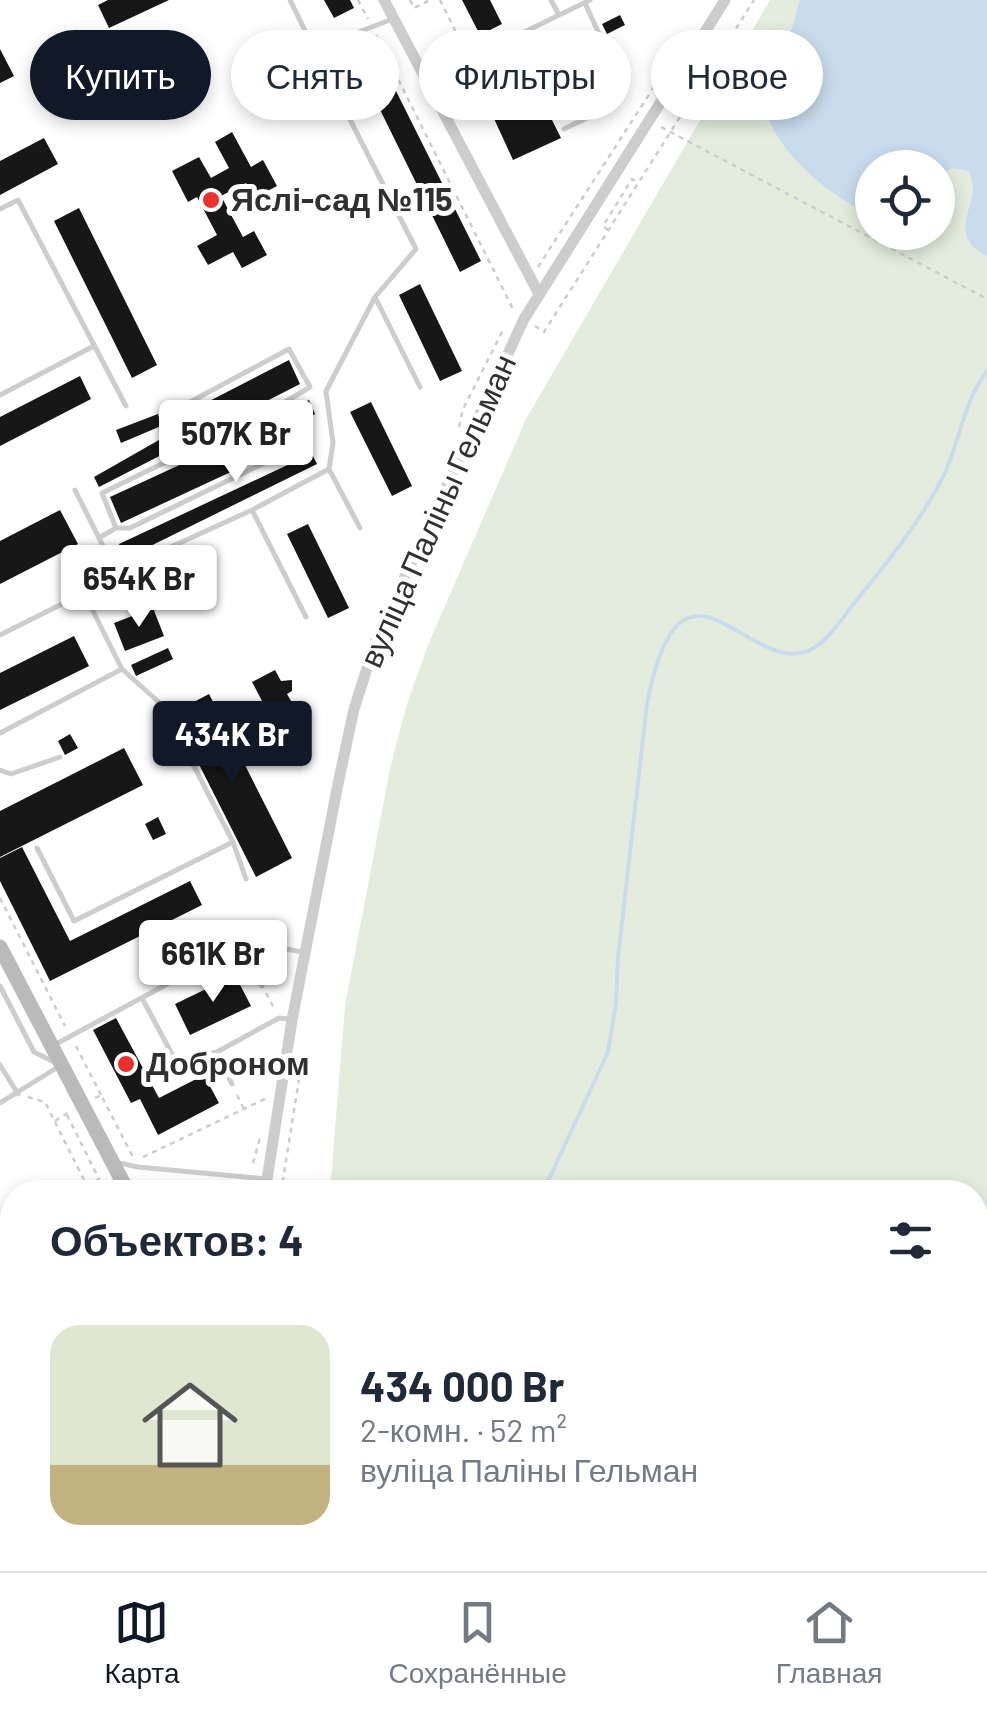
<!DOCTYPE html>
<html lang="ru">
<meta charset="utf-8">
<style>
:root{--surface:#fff;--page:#f6f6f7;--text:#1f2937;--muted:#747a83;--line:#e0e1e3;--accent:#111827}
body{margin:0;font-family:Barlow,sans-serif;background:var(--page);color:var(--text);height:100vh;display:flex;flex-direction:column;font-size:38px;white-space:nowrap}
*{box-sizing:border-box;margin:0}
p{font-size:32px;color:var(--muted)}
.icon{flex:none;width:55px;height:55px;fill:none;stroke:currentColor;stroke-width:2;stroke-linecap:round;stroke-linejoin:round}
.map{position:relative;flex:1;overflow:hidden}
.side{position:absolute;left:0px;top:1180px;width:988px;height:392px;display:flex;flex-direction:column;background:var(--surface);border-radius:40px 40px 0 0;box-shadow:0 5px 15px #0003}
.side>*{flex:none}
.banner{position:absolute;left:30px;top:30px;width:928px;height:90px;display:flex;gap:20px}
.tools{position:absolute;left:855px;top:150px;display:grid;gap:20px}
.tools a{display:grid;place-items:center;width:100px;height:100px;border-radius:50%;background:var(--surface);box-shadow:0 5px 15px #0003;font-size:50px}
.price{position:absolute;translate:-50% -85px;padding:0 22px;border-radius:10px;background:#fff;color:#222;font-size:32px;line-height:65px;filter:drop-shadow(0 2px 5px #0008)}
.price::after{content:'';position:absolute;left:50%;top:60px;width:30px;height:22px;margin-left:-15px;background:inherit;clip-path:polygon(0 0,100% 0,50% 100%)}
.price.selected{background:var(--accent);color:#fff}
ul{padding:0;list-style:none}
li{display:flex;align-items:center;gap:30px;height:250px;padding:0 50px}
li span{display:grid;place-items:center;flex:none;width:280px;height:200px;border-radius:30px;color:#555}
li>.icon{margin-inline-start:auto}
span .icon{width:120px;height:120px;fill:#fffc;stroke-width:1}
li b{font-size:42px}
h2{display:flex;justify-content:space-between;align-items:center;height:120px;padding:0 50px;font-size:42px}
.chip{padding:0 35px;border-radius:45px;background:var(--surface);box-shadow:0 5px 15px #0003;font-size:35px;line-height:90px}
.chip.selected{background:var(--accent);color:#fff}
.tab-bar{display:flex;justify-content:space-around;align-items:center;height:140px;border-top:2px solid var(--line);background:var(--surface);font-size:28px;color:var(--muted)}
.tab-bar a{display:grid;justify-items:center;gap:5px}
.tab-bar .selected{color:var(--accent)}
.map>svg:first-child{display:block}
.green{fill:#e4eddd;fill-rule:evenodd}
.water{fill:#c9dbee}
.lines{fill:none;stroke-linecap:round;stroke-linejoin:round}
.stream{stroke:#c9dbee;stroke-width:4}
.building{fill:#171717}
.path{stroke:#cdcdcd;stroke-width:2.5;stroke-dasharray:5 5;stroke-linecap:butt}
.service{stroke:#cdcdcd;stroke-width:5}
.minor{stroke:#cdcdcd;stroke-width:11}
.secondary{stroke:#bababa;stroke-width:15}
.poi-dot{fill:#ec312c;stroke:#fff;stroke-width:4}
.labels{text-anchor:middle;stroke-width:10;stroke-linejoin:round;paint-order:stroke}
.poi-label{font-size:32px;font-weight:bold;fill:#303030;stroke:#fff;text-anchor:start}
.street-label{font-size:32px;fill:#303030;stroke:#fff}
</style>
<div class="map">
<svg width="987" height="1571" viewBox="0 0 987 1571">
<rect width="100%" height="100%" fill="#fff"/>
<path class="green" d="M 770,0 L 987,0 L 987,1571 L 399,1571 L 394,1560 L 975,1560 L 975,1192 L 330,1192 L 345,1006 L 390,769 L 406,707 L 428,645 L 526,419 ZM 872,168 L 938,168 L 938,232 L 872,232 Z"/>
<path class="water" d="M 800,0 L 987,0 L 987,256 C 940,232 987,200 968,171 L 953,168 L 938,175 L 938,168 L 872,168 L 872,215 C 825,195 752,135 763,76 C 766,60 780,52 788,37 C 794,26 796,12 800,0 Z"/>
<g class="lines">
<path class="stream" d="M 543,1192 L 608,1052 L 616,1003 L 618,957 L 647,704 C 683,515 757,698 821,643 C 834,632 844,616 855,602 C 887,563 920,522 943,477 C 960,442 963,402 987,371
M 600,1560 L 606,1571"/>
</g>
<path class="building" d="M 108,0 L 169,0 L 109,28 L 98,5 Z
M 324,0 L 350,0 L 354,8 L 334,18 Z
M 462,0 L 490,0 L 502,24 L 480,35 Z
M 620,15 L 625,25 L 607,34 L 602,24 Z
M 0,49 L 14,76 L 0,83 Z
M 376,51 L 481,261 L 460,272 L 356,61 Z
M 593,57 L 608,89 L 550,116 L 561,138 L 513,160 L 479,86 L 516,69 L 524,89 Z
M 232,132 L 251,167 L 263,160 L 277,186 L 254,198 L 246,183 L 221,196 L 243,237 L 254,231 L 267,255 L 242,268 L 233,252 L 208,265 L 197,246 L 217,235 L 197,197 L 188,202 L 172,171 L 199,157 L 211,178 L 229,168 L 215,142 Z
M 44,138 L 58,164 L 0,195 L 0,161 Z
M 79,208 L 157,365 L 132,378 L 54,221 Z
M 420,284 L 462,371 L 440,381 L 399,295 Z
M 289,360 L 300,384 L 99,487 L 94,477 L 166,436 L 161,426 L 121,443 L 116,430 L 158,414 L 161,426 Z
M 80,376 L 91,399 L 0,446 L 0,417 Z
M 309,400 L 315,414 L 297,425 L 317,464 L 124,559 L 119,544 L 296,461 L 276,416 Z
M 371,402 L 412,486 L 392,496 L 350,412 Z
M 262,427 L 274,452 L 121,523 L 110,497 Z
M 60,510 L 78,544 L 0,584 L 0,541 Z
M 308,524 L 349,608 L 328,618 L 287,534 Z
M 153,608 L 164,636 L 125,651 L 114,623 Z
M 74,636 L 89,666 L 0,710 L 0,673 Z
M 168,648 L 173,659 L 136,676 L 131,665 Z
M 275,670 L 281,681 L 292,680 L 292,691 L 287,694 L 294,706 L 271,718 L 252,682 Z
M 209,694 L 292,858 L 256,877 L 173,713 Z
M 70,734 L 78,748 L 65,755 L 58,741 Z
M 124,748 L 143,785 L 0,857 L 0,811 Z
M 158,817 L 166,834 L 153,840 L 145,824 Z
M 22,847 L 70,941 L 190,881 L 202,905 L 50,981 L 0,881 L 0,858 Z
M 235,975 L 251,1006 L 190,1035 L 175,1004 Z
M 116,1018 L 159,1098 L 204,1075 L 219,1103 L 158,1135 L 140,1099 L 131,1103 L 93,1030 Z
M 0,1407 L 12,1432 L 12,1502 L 0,1477 Z
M 41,1560 L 75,1560 L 81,1571 L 46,1571 Z
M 313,1560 L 338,1560 L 341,1569 L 328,1571 L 326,1566 L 316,1570 Z"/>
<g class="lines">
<path class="path" d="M 358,0 L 368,19
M 410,0 L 414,8 L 430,0
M 440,0 L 455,30 L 453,54
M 376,35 L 513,309
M 463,75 L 481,112 L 489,108
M 661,127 L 987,299
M 608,230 L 603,226 L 632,179 L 637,182
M 538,267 L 661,76
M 535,326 L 544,332 L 754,0
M 459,427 L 463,409 L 503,330
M 0,898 L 65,1026
M 266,993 L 274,1008
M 76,1046 L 101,1095
M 237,1095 L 244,1109
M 28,1097 L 45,1102 L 90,1192
M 95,1098 L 101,1095 L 133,1157
M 67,1115 L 99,1179 L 87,1186
M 55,1121 L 71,1111
M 143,1157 L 267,1098
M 253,1163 L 260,1138
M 245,1192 L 246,1188
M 281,1192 L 300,1073
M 0,1382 L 12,1408
M 123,1560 L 128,1571
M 159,1560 L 164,1571
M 260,1560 L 264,1571
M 305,1560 L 308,1571
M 226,1571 L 249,1560"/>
<path class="service" d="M 290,0 L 314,49 L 390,20
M 551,0 L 559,15
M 314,49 L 416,249 L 375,297 L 326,391 L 333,443 L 329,469 L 360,528
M 428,79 L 590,0
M 564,129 C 586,117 624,109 619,78 L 585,3
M 0,209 L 18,200 L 126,406
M 375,297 L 420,387
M 0,395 L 92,347
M 75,490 L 116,572
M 252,510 L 306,617
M 116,528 L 102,493 L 267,413 L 310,387 L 289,349 L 175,410
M 99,538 L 116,528 L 130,528 L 281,455 L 267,413
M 84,593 L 122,669 L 163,706 L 233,842 L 246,879
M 0,635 L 84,593 L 116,572 L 252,510 L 329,469
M 0,733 L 122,669
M 0,770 L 11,774 L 60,757
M 37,848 L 74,921 L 233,842
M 0,986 L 34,1052 L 54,1062
M 262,986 L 248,957 L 271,946 L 302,952
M 142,998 L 182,1073
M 54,1045 L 264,932
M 217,1052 L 232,1084
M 200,1056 L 217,1052 L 279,1018 L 289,1019
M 0,1065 L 18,1094
M 0,1103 L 58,1067
M 115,1162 L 138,1167 L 266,1179
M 130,1182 L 143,1192
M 0,1332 L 12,1323"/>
<path class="minor" d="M 384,0 L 539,294
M 265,1192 L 292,1020 L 339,779 L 354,709 L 377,637 L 524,319 L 725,0"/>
<path class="secondary" d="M 0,947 L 128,1192
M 288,1560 L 292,1571"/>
</g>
<g class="poi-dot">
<circle cx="211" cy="200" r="10"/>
<circle cx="126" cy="1064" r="10"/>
</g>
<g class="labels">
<g class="poi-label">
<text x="231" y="211">Яслі-сад №115</text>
<text x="146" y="1075">Доброном</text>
</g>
<g class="street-label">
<text transform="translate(438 511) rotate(-66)" y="11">вуліца Паліны Гельман</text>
</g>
</g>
</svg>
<div class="tools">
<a><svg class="icon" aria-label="locate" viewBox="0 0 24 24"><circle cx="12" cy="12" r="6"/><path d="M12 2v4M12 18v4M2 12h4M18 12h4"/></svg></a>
</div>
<b class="price" style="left:236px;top:485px">507K Br</b>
<b class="price" style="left:139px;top:630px">654K Br</b>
<b class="price selected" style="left:232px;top:786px">434K Br</b>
<b class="price" style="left:213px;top:1005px">661K Br</b>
<div class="banner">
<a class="chip selected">Купить</a>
<a class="chip">Снять</a>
<a class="chip">Фильтры</a>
<a class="chip">Новое</a>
</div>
<section class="side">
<h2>Объектов: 4<svg class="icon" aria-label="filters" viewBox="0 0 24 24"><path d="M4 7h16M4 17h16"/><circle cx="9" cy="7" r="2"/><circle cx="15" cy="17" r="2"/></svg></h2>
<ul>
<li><span style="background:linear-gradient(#dfe7d0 70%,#c2b280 0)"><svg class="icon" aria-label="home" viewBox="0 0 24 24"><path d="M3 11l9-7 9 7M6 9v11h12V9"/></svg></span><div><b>434 000 Br</b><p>2-комн. · 52 m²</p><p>вуліца Паліны Гельман</p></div></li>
</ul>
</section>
</div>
<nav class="tab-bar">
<a class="selected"><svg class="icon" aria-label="map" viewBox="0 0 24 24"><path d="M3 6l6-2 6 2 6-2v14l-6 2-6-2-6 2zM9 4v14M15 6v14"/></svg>Карта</a>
<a><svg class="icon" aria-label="saved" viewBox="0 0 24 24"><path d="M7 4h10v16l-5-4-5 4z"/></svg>Сохранённые</a>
<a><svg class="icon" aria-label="home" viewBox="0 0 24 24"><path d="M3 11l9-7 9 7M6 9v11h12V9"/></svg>Главная</a>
</nav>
